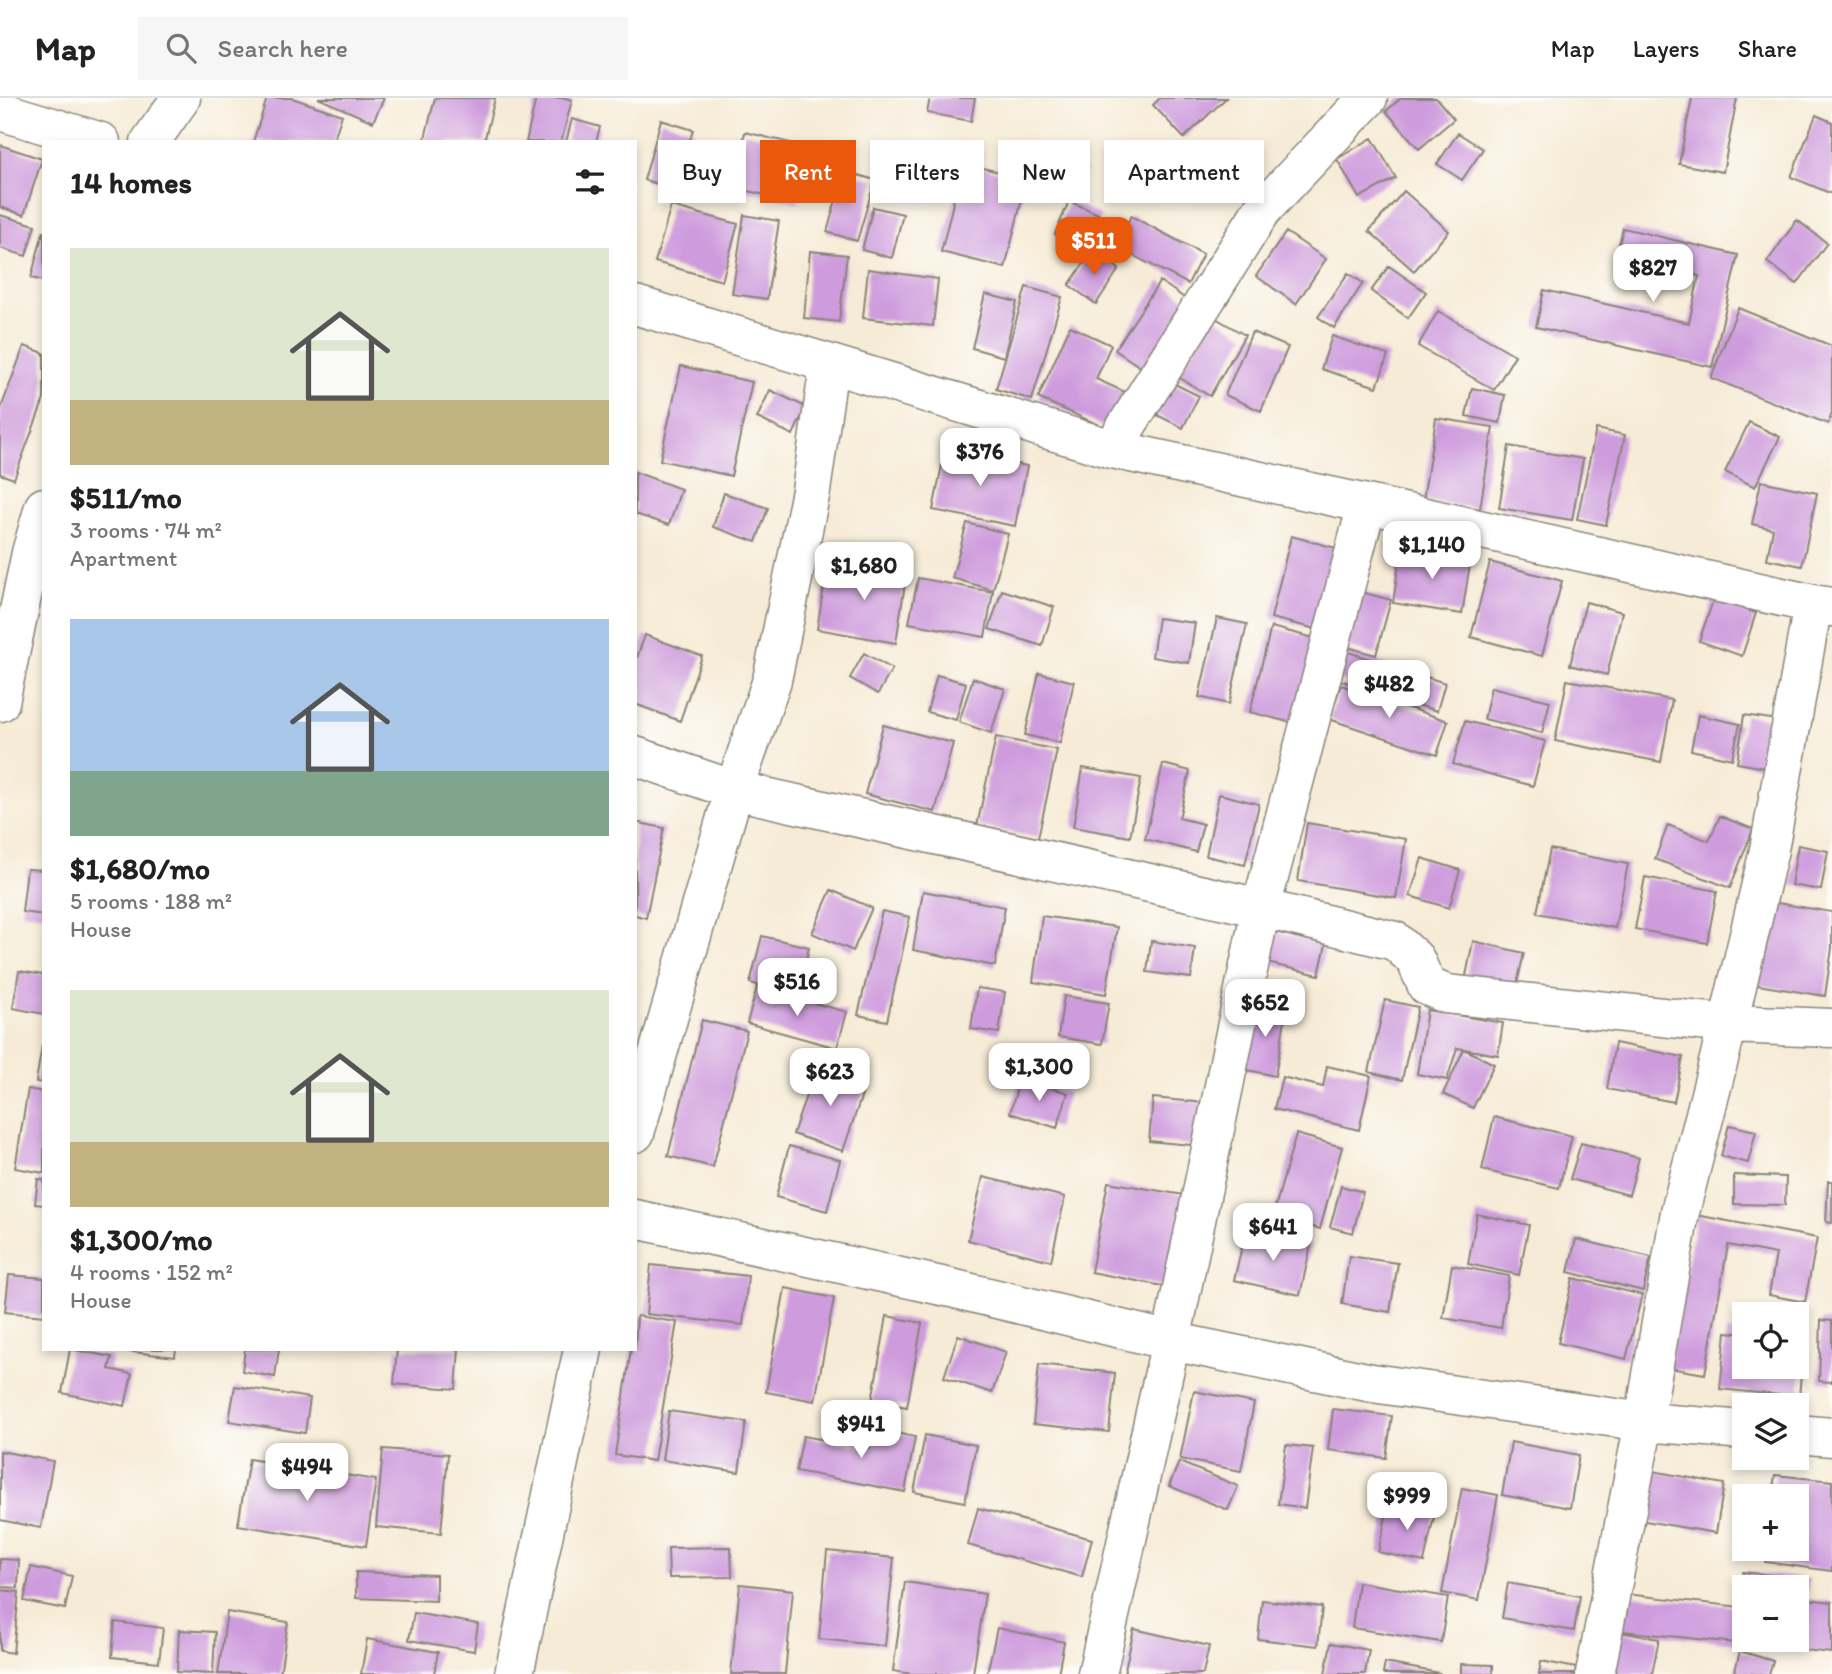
<!DOCTYPE html>
<meta charset="utf-8">
<style>
:root{--surface:#fff;--page:#f6f6f6;--text:#222;--muted:#767676;--line:#e0e0e0;--accent:#ea580c}
body{margin:0;font-family:Itim,sans-serif;background:var(--page);color:var(--text);height:100vh;display:flex;flex-direction:column;font-size:26px;white-space:nowrap}
*{box-sizing:border-box;margin:0}
p{font-size:23px;color:var(--muted)}
.icon{flex:none;width:38px;height:38px;fill:none;stroke:currentColor;stroke-width:2;stroke-linecap:round;stroke-linejoin:round}
.map{position:relative;flex:1;overflow:hidden}
.drawer{position:absolute;left:42px;top:42px;width:595px;height:1211px;display:flex;flex-direction:column;background:var(--surface);border-radius:0px;box-shadow:0 4px 10px #0003}
.drawer>*{flex:none}
.top-card{position:absolute;left:658px;top:42px;width:665px;height:63px;display:flex;gap:14px}
.tools{position:absolute;left:1732px;top:1204px;display:grid;gap:14px}
.tools a{display:grid;place-items:center;width:77px;height:77px;border-radius:0px;background:var(--surface);box-shadow:0 4px 10px #0003;font-size:35px}
.price{position:absolute;translate:-50% -60px;padding:0 16px;border-radius:14px;background:#fff;color:#222;font-size:23px;line-height:46px;filter:drop-shadow(0 2px 4px #0008)}
.price::after{content:'';position:absolute;left:50%;top:42px;width:21px;height:16px;margin-left:-10px;background:inherit;clip-path:polygon(0 0,100% 0,50% 100%)}
.price.selected{background:var(--accent);color:#fff}
ul{padding:0;list-style:none}
li{display:grid;align-content:center;gap:14px;height:371px;padding:0 28px}
li span{display:grid;place-items:center;height:217px;border-radius:0px;color:#555}
li>.icon{margin-inline-start:auto}
span .icon{width:126px;height:126px;fill:#fffc;stroke-width:1}
li b{font-size:30px}
h2{display:flex;justify-content:space-between;align-items:center;height:84px;padding:0 28px;font-size:30px}
.pill{padding:0 24px;border-radius:0px;background:var(--surface);box-shadow:0 4px 10px #0003;font-size:24px;line-height:63px}
.pill.selected{background:var(--accent);color:#fff}
header{display:flex;align-items:center;gap:42px;box-sizing:border-box;height:98px;padding:0 35px;background:var(--surface);border-bottom:2px solid var(--line)}
header strong{font-size:33px}
nav{display:flex;gap:38px;margin-inline-start:auto;font-size:24px}
.search{width:490px;height:63px;background:var(--page);display:flex;align-items:center;gap:18px;box-sizing:border-box;padding:0 24px;border-radius:0px;color:var(--muted);font-size:26px}
.map>svg:first-child{display:block}
.building{fill:#ce9bdd;fill-rule:evenodd}
.lines{fill:none;stroke-linecap:round;stroke-linejoin:round}
.minor-casing{stroke:#898479;stroke-width:41}
.minor{stroke:#fff;stroke-width:38}
</style>
<header>
<strong>Map</strong>
<div class="search"><svg class="icon" aria-label="search" viewBox="0 0 24 24"><circle cx="10" cy="10" r="6"/><path d="M15 15l6 6"/></svg>Search here</div>
<nav><a>Map</a><a>Layers</a><a>Share</a></nav>
</header>
<div class="map">
<svg width="1832" height="1576" viewBox="0 0 1832 1576">
<rect width="100%" height="100%" fill="#fdfcf7"/>
<filter id="ink" filterUnits="userSpaceOnUse"><feTurbulence type="fractalNoise" baseFrequency=".0143" numOctaves="2"/><feDisplacementMap in="SourceGraphic" scale="14" xChannelSelector="R" yChannelSelector="G"/><feConvolveMatrix kernelMatrix="1 2 1 2 8 2 1 2 1" color-interpolation-filters="sRGB"/></filter>
<filter id="wash" filterUnits="userSpaceOnUse"><feTurbulence type="fractalNoise" baseFrequency=".00686" numOctaves="4" result="noise"/><feDisplacementMap in="SourceGraphic" scale="28" xChannelSelector="R" yChannelSelector="G"/><feGaussianBlur stdDeviation="1.57" result="paint"/><feColorMatrix in="noise" values="0 0 0 0 0 0 0 0 0 0 0 0 0 0 0 0 0 1.4 0 .05"/><feComposite in="paint" operator="in"/></filter>
<g filter="url(#wash)">
<rect width="100%" height="100%" fill="#f6ebd6"/>
<g id="blocks">
<path class="building" d="M 267,0 L 292,0 L 342,17 L 333,44 L 253,44 Z
M 318,0 L 384,0 L 373,24 Z
M 435,0 L 495,0 L 484,44 L 424,44 Z
M 536,0 L 565,0 L 572,2 L 561,44 L 526,44 Z
M 930,0 L 975,0 L 971,23 L 927,15 Z
M 1160,0 L 1226,0 L 1184,40 L 1153,7 Z
M 1401,0 L 1436,0 L 1454,21 L 1419,51 L 1386,13 Z
M 1692,0 L 1737,0 L 1723,74 L 1679,66 Z
M 1816,17 L 1832,24 L 1832,96 L 1791,79 Z
M 572,21 L 600,29 L 596,44 L 566,44 Z
M 661,22 L 693,32 L 675,91 L 644,82 Z
M 745,34 L 811,50 L 798,105 L 732,89 Z
M 1458,35 L 1483,51 L 1462,82 L 1437,66 Z
M 1372,40 L 1396,80 L 1359,100 L 1337,61 Z
M 0,47 L 42,61 L 24,117 L 0,109 Z
M 1049,54 L 1086,73 L 1072,103 L 1034,83 Z
M 963,65 L 1027,81 L 1005,170 L 941,154 Z
M 844,73 L 875,82 L 857,143 L 827,134 Z
M 1404,93 L 1449,133 L 1414,173 L 1369,133 Z
M 1069,103 L 1101,117 L 1086,150 L 1055,136 Z
M 671,108 L 738,126 L 722,183 L 655,164 Z
M 873,109 L 903,116 L 892,160 L 862,152 Z
M 0,117 L 35,127 L 26,158 L 0,150 Z
M 744,117 L 779,123 L 767,201 L 732,196 Z
M 1131,118 L 1203,156 L 1188,186 L 1115,148 Z
M 1797,122 L 1827,145 L 1797,186 L 1767,164 Z
M 1623,130 L 1738,157 L 1712,269 L 1536,229 L 1544,192 L 1689,225 L 1699,178 L 1616,159 Z
M 43,134 L 44,134 L 44,183 L 31,180 Z
M 1286,134 L 1326,161 L 1296,206 L 1256,178 Z
M 1093,152 L 1119,171 L 1096,206 L 1069,187 Z
M 810,153 L 847,157 L 839,224 L 804,220 Z
M 1389,168 L 1426,194 L 1408,220 L 1371,193 Z
M 868,171 L 938,181 L 933,228 L 863,220 Z
M 1348,175 L 1363,185 L 1334,230 L 1318,219 Z
M 1160,183 L 1190,204 L 1145,272 L 1115,252 Z
M 1026,189 L 1062,199 L 1032,302 L 996,291 Z
M 985,196 L 1017,204 L 1004,259 L 972,250 Z
M 1738,210 L 1832,248 L 1832,315 L 1828,326 L 1711,280 Z
M 1438,213 L 1515,257 L 1494,292 L 1418,248 Z
M 1212,218 L 1245,237 L 1210,298 L 1178,279 Z
M 1070,228 L 1111,247 L 1096,281 L 1125,294 L 1108,331 L 1038,300 Z
M 1252,234 L 1288,249 L 1261,313 L 1225,297 Z
M 1332,238 L 1388,257 L 1377,289 L 1321,271 Z
M 24,248 L 44,255 L 44,301 L 14,381 L 0,376 L 0,313 Z
M 681,268 L 752,284 L 731,378 L 660,362 Z
M 1173,285 L 1199,298 L 1183,330 L 1157,317 Z
M 1472,290 L 1505,297 L 1500,325 L 1466,318 Z
M 770,292 L 806,309 L 793,337 L 757,320 Z
M 1436,320 L 1493,329 L 1480,411 L 1423,402 Z
M 1749,324 L 1780,339 L 1755,389 L 1725,374 Z
M 1596,331 L 1625,337 L 1606,427 L 1577,421 Z
M 1509,348 L 1583,361 L 1572,422 L 1499,410 Z
M 945,352 L 1027,368 L 1015,428 L 933,412 Z
M 635,374 L 681,391 L 669,427 L 635,416 Z
M 1761,383 L 1817,395 L 1802,468 L 1767,461 L 1773,431 L 1752,426 Z
M 724,395 L 768,410 L 756,444 L 713,429 Z
M 967,425 L 1008,436 L 993,492 L 952,480 Z
M 1291,438 L 1336,450 L 1316,531 L 1271,520 Z
M 1401,450 L 1471,460 L 1462,516 L 1393,505 Z
M 847,462 L 907,472 L 896,545 L 817,531 L 826,476 L 844,480 Z
M 1490,464 L 1562,483 L 1542,558 L 1471,539 Z
M 918,480 L 993,494 L 985,539 L 909,525 Z
M 1002,492 L 1054,509 L 1042,548 L 989,531 Z
M 1361,494 L 1391,502 L 1376,557 L 1347,549 Z
M 1714,500 L 1756,515 L 1742,558 L 1699,543 Z
M 1586,504 L 1622,514 L 1607,577 L 1570,567 Z
M 1158,520 L 1195,525 L 1189,565 L 1152,559 Z
M 1217,520 L 1247,526 L 1229,606 L 1199,599 Z
M 1271,529 L 1318,541 L 1296,626 L 1250,614 Z
M 645,537 L 702,558 L 680,623 L 635,606 L 635,565 Z
M 1345,553 L 1445,585 L 1437,613 L 1336,581 Z
M 864,555 L 892,571 L 878,596 L 850,580 Z
M 1039,575 L 1074,584 L 1060,645 L 1025,637 Z
M 937,577 L 966,585 L 956,622 L 927,614 Z
M 973,580 L 1005,591 L 991,635 L 959,624 Z
M 1567,582 L 1672,602 L 1661,664 L 1555,643 Z
M 1341,587 L 1448,623 L 1437,657 L 1329,621 Z
M 1491,589 L 1550,603 L 1542,635 L 1484,621 Z
M 1698,617 L 1740,626 L 1732,661 L 1691,652 Z
M 1744,617 L 1778,622 L 1771,671 L 1737,665 Z
M 1465,623 L 1545,643 L 1533,688 L 1453,666 Z
M 883,627 L 953,645 L 935,714 L 865,696 Z
M 996,639 L 1057,652 L 1038,740 L 977,728 Z
M 1163,666 L 1190,673 L 1179,720 L 1203,726 L 1196,754 L 1145,741 Z
M 1083,670 L 1141,680 L 1130,739 L 1073,729 Z
M 1219,696 L 1259,706 L 1245,767 L 1206,758 Z
M 1720,718 L 1753,731 L 1730,790 L 1655,761 L 1668,727 L 1709,743 Z
M 635,724 L 664,730 L 646,820 L 635,817 Z
M 1307,725 L 1406,741 L 1396,800 L 1298,783 Z
M 1798,747 L 1828,753 L 1821,792 L 1791,787 Z
M 1550,751 L 1628,766 L 1615,830 L 1537,815 Z
M 1422,760 L 1460,772 L 1449,810 L 1410,798 Z
M 27,771 L 44,772 L 44,817 L 22,814 Z
M 1645,779 L 1717,793 L 1707,845 L 1635,831 Z
M 831,792 L 872,810 L 853,853 L 812,835 Z
M 923,793 L 1005,809 L 995,868 L 913,852 Z
M 1771,804 L 1832,814 L 1832,850 L 1825,898 L 1757,887 Z
M 882,813 L 910,819 L 887,923 L 858,917 Z
M 1042,818 L 1117,829 L 1106,896 L 1033,884 Z
M 1275,834 L 1326,846 L 1319,877 L 1267,865 Z
M 762,838 L 809,849 L 798,897 L 750,885 Z
M 1151,843 L 1195,850 L 1191,880 L 1147,874 Z
M 1473,843 L 1524,855 L 1515,895 L 1465,883 Z
M 19,873 L 44,877 L 44,916 L 13,910 Z
M 757,889 L 847,914 L 837,950 L 747,925 Z
M 977,890 L 1005,894 L 999,935 L 971,931 Z
M 1064,898 L 1109,905 L 1102,946 L 1058,939 Z
M 1385,902 L 1418,909 L 1402,982 L 1369,974 Z
M 1255,905 L 1287,911 L 1275,978 L 1243,971 Z
M 1427,912 L 1503,925 L 1498,957 L 1457,950 L 1447,982 L 1417,976 Z
M 702,922 L 747,933 L 713,1069 L 668,1058 Z
M 1615,945 L 1683,959 L 1674,1004 L 1607,991 Z
M 42,947 L 44,947 L 44,985 L 36,984 Z
M 1464,951 L 1494,966 L 1473,1010 L 1443,996 Z
M 816,968 L 866,985 L 843,1053 L 793,1036 Z
M 1327,968 L 1371,978 L 1359,1032 L 1274,1011 L 1282,979 L 1323,989 Z
M 1020,980 L 1068,995 L 1057,1030 L 1010,1015 Z
M 28,991 L 44,994 L 44,1075 L 15,1070 Z
M 1153,1000 L 1205,1005 L 1201,1048 L 1149,1043 Z
M 1494,1019 L 1572,1038 L 1559,1090 L 1482,1072 Z
M 1729,1027 L 1756,1033 L 1748,1065 L 1721,1058 Z
M 1296,1036 L 1342,1049 L 1320,1131 L 1273,1117 Z
M 1581,1045 L 1639,1060 L 1629,1097 L 1570,1081 Z
M 789,1048 L 840,1062 L 827,1113 L 776,1099 Z
M 1734,1077 L 1786,1079 L 1785,1107 L 1734,1106 Z
M 983,1079 L 1065,1099 L 1051,1163 L 968,1142 Z
M 38,1081 L 44,1082 L 44,1107 L 35,1106 Z
M 1828,1083 L 1832,1083 L 1832,1125 L 1826,1124 Z
M 1108,1084 L 1184,1097 L 1168,1189 L 1091,1174 Z
M 1341,1088 L 1363,1094 L 1353,1135 L 1330,1129 Z
M 1477,1116 L 1529,1127 L 1519,1177 L 1468,1166 Z
M 1696,1117 L 1817,1140 L 1805,1204 L 1769,1197 L 1776,1156 L 1728,1147 L 1705,1276 L 1669,1270 Z
M 1246,1132 L 1311,1147 L 1300,1197 L 1234,1182 Z
M 1576,1141 L 1651,1159 L 1643,1193 L 1568,1174 Z
M 1349,1158 L 1398,1165 L 1390,1214 L 1342,1206 Z
M 651,1167 L 748,1178 L 743,1227 L 646,1216 Z
M 1452,1167 L 1509,1178 L 1501,1230 L 1443,1220 Z
M 9,1177 L 44,1180 L 44,1218 L 5,1214 Z
M 1573,1180 L 1642,1197 L 1626,1261 L 1558,1245 Z
M 785,1190 L 834,1200 L 815,1303 L 766,1294 Z
M 637,1218 L 677,1224 L 654,1363 L 615,1357 L 631,1251 L 635,1251 Z
M 887,1218 L 922,1225 L 907,1309 L 872,1303 Z
M 1821,1222 L 1832,1223 L 1832,1284 L 1819,1283 Z
M 1726,1234 L 1745,1236 L 1745,1269 L 1797,1269 L 1797,1241 L 1804,1242 L 1799,1299 L 1720,1291 Z
M 958,1237 L 1006,1254 L 992,1295 L 944,1279 Z
M 70,1251 L 112,1259 L 109,1271 L 132,1276 L 125,1308 L 62,1295 Z
M 124,1251 L 176,1251 L 175,1259 L 124,1253 Z
M 245,1251 L 279,1251 L 275,1279 L 242,1273 Z
M 397,1251 L 459,1251 L 456,1291 L 394,1286 Z
M 1039,1266 L 1115,1275 L 1109,1334 L 1033,1326 Z
M 235,1288 L 310,1300 L 305,1335 L 229,1323 Z
M 1194,1293 L 1254,1305 L 1241,1373 L 1180,1361 Z
M 1333,1311 L 1392,1318 L 1386,1360 L 1328,1352 Z
M 669,1313 L 746,1324 L 739,1374 L 662,1362 Z
M 872,1330 L 915,1339 L 905,1394 L 796,1373 L 803,1338 L 869,1350 Z
M 925,1337 L 976,1347 L 965,1404 L 914,1394 Z
M 1511,1344 L 1579,1357 L 1570,1410 L 1502,1397 Z
M 1286,1347 L 1313,1350 L 1305,1410 L 1278,1406 Z
M 383,1351 L 448,1356 L 441,1435 L 376,1429 Z
M 0,1353 L 53,1363 L 41,1430 L 0,1422 Z
M 249,1361 L 376,1382 L 366,1448 L 238,1427 Z
M 1179,1364 L 1238,1388 L 1228,1412 L 1169,1388 Z
M 1647,1372 L 1724,1386 L 1716,1435 L 1639,1422 Z
M 1775,1377 L 1832,1383 L 1832,1473 L 1765,1464 L 1767,1451 L 1797,1451 L 1797,1398 L 1772,1398 Z
M 1462,1390 L 1498,1397 L 1479,1502 L 1442,1495 Z
M 1390,1402 L 1435,1414 L 1424,1464 L 1378,1454 Z
M 978,1410 L 1092,1441 L 1082,1479 L 968,1447 Z
M 731,1449 L 732,1479 L 669,1480 L 668,1450 Z
M 827,1453 L 894,1460 L 885,1548 L 819,1541 Z
M 0,1461 L 19,1462 L 18,1490 L 0,1489 Z
M 31,1469 L 72,1478 L 65,1511 L 24,1503 Z
M 356,1474 L 436,1477 L 436,1503 L 356,1500 Z
M 1743,1474 L 1809,1481 L 1806,1501 L 1832,1504 L 1832,1555 L 1622,1533 L 1626,1496 L 1740,1509 ZM 1745,1489 L 1797,1489 L 1797,1542 L 1745,1542 Z
M 905,1484 L 985,1496 L 973,1576 L 913,1576 L 893,1573 Z
M 1358,1484 L 1448,1499 L 1441,1544 L 1352,1530 Z
M 1508,1485 L 1580,1498 L 1574,1533 L 1502,1520 Z
M 740,1486 L 793,1492 L 785,1576 L 731,1576 Z
M 0,1492 L 19,1494 L 13,1555 L 0,1553 Z
M 1262,1502 L 1322,1509 L 1318,1548 L 1258,1541 Z
M 227,1514 L 288,1524 L 280,1576 L 218,1576 Z
M 414,1515 L 478,1526 L 474,1553 L 409,1542 Z
M 115,1524 L 163,1530 L 159,1564 L 112,1559 Z
M 997,1530 L 1064,1544 L 1058,1576 L 987,1576 Z
M 1134,1531 L 1209,1548 L 1203,1576 L 1124,1576 Z
M 179,1532 L 215,1534 L 213,1576 L 177,1574 Z
M 1620,1534 L 1659,1541 L 1652,1576 L 1612,1576 Z
M 367,1541 L 438,1554 L 434,1576 L 361,1576 Z
M 1331,1545 L 1369,1552 L 1365,1576 L 1325,1576 Z
M 1740,1553 L 1773,1563 L 1769,1576 L 1734,1576 Z
M 1541,1563 L 1576,1570 L 1575,1576 L 1539,1576 Z
M 1385,1565 L 1439,1575 L 1438,1576 L 1383,1576 Z
M 1461,1566 L 1493,1567 L 1493,1576 L 1461,1576 Z"/>
</g>
</g>
<g filter="url(#ink)">
<use href="#blocks" fill-opacity="0" stroke="#898479" stroke-width="2"/>
<g class="lines">
<defs>
<path id="minor" d="M 0,13 L 101,44
M 150,44 L 181,0
M 635,207 L 1112,351 L 1367,406 L 1813,506 L 1832,509
M 1112,351 L 1262,112 L 1368,0
M 0,604 L 31,455 L 44,409
M 635,658 L 734,692 L 1261,810 L 1395,843 L 1415,861 L 1427,888 L 1446,896 L 1728,926 L 1832,930
M 635,1035 L 734,692 L 772,582 L 811,393 L 829,267
M 635,1121 L 951,1190 L 1171,1243 L 1372,1285 L 1644,1324 L 1745,1332
M 1797,1336 L 1832,1339
M 514,1576 L 583,1251
M 1097,1576 L 1171,1243 L 1261,810 L 1367,406
M 1595,1576 L 1644,1324 L 1680,1114 L 1728,926 L 1769,752 L 1813,506"/>
</defs>
<use href="#minor" class="minor-casing"/>
<use href="#minor" class="minor"/>
</g>
</g>
</svg>
<div class="tools">
<a><svg class="icon" aria-label="locate" viewBox="0 0 24 24"><circle cx="12" cy="12" r="6"/><path d="M12 2v4M12 18v4M2 12h4M18 12h4"/></svg></a>
<a><svg class="icon" aria-label="layers" viewBox="0 0 24 24"><path d="M12 4l9 5-9 5-9-5zM3 14l9 5 9-5"/></svg></a>
<a>+</a>
<a>−</a>
</div>
<b class="price selected" style="left:1094px;top:179px">$511</b>
<b class="price" style="left:1653px;top:206px">$827</b>
<b class="price" style="left:980px;top:390px">$376</b>
<b class="price" style="left:1432px;top:483px">$1,140</b>
<b class="price" style="left:864px;top:504px">$1,680</b>
<b class="price" style="left:1389px;top:622px">$482</b>
<b class="price" style="left:797px;top:920px">$516</b>
<b class="price" style="left:1265px;top:941px">$652</b>
<b class="price" style="left:1039px;top:1005px">$1,300</b>
<b class="price" style="left:830px;top:1010px">$623</b>
<b class="price" style="left:1273px;top:1165px">$641</b>
<b class="price" style="left:861px;top:1362px">$941</b>
<b class="price" style="left:307px;top:1405px">$494</b>
<b class="price" style="left:1407px;top:1434px">$999</b>
<div class="top-card">
<a class="pill">Buy</a>
<a class="pill selected">Rent</a>
<a class="pill">Filters</a>
<a class="pill">New</a>
<a class="pill">Apartment</a>
</div>
<section class="drawer">
<h2>14 homes<svg class="icon" aria-label="filters" viewBox="0 0 24 24"><path d="M4 7h16M4 17h16"/><circle cx="9" cy="7" r="2"/><circle cx="15" cy="17" r="2"/></svg></h2>
<ul>
<li><span style="background:linear-gradient(#dfe7d0 70%,#c2b280 0)"><svg class="icon" aria-label="home" viewBox="0 0 24 24"><path d="M3 11l9-7 9 7M6 9v11h12V9"/></svg></span><div><b>$511/mo</b><p>3 rooms · 74 m²</p><p>Apartment</p></div></li>
<li><span style="background:linear-gradient(#a9c7e8 70%,#7fa58c 0)"><svg class="icon" aria-label="home" viewBox="0 0 24 24"><path d="M3 11l9-7 9 7M6 9v11h12V9"/></svg></span><div><b>$1,680/mo</b><p>5 rooms · 188 m²</p><p>House</p></div></li>
<li><span style="background:linear-gradient(#dfe7d0 70%,#c2b280 0)"><svg class="icon" aria-label="home" viewBox="0 0 24 24"><path d="M3 11l9-7 9 7M6 9v11h12V9"/></svg></span><div><b>$1,300/mo</b><p>4 rooms · 152 m²</p><p>House</p></div></li>
</ul>
</section>
</div>
